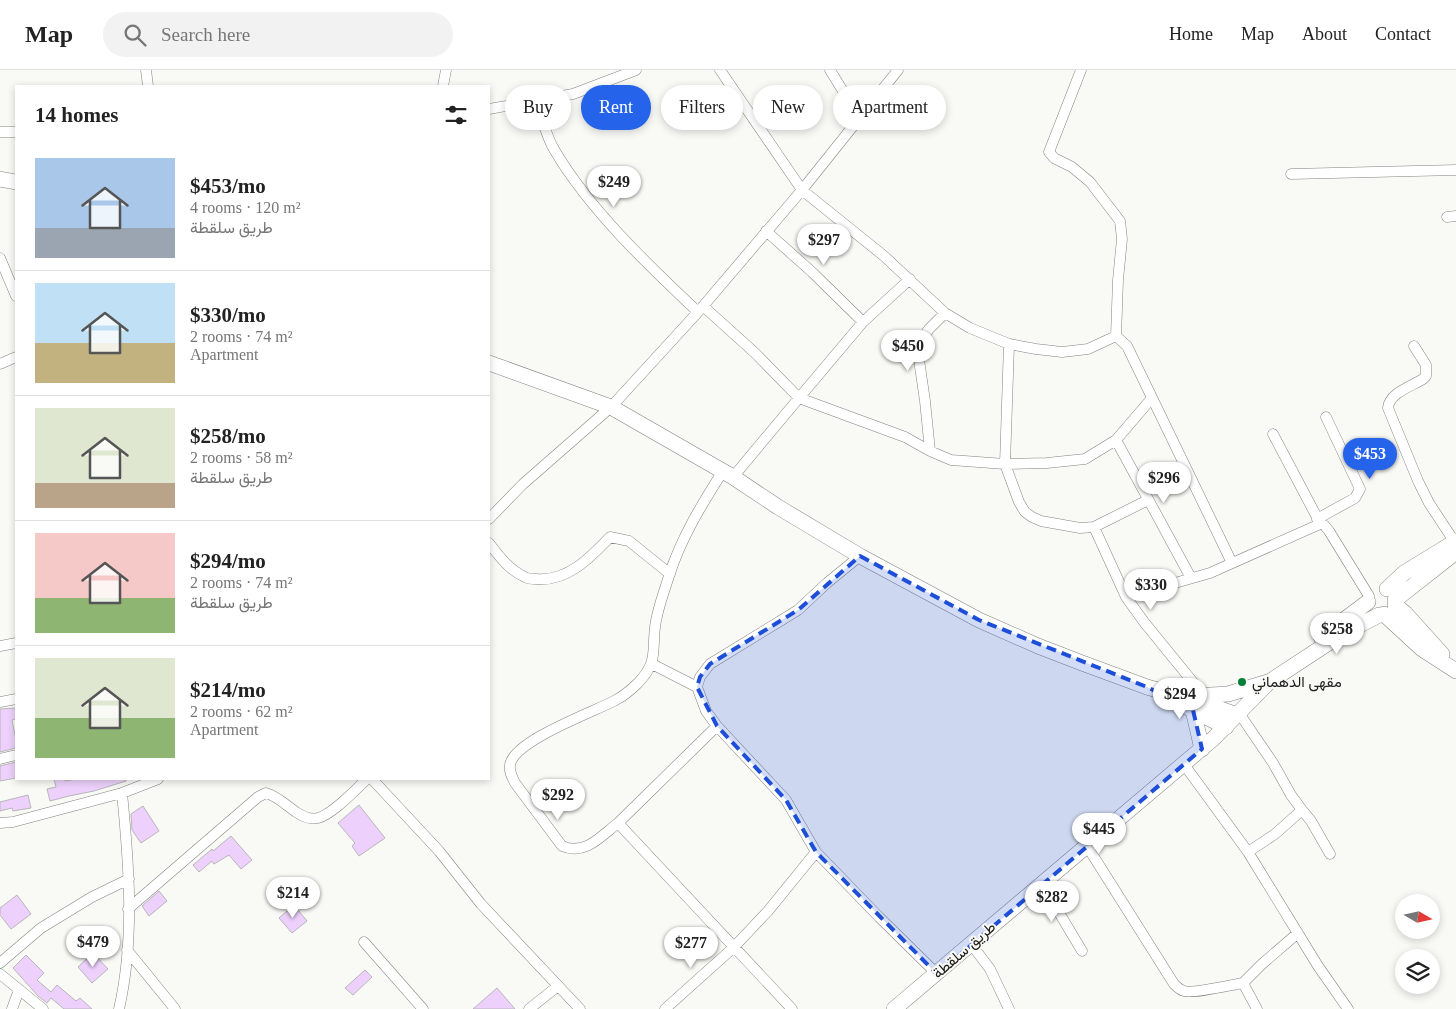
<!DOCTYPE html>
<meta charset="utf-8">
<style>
:root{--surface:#fff;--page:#f2f2f2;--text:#222;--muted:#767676;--line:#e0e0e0;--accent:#2563eb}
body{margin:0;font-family:"Times New Roman",Vazirmatn,serif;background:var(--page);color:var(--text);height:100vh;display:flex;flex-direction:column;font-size:19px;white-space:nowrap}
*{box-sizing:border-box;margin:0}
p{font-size:16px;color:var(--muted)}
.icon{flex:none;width:28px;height:28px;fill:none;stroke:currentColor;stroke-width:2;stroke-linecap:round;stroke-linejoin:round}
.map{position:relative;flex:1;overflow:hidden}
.sheet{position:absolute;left:15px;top:15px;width:475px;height:695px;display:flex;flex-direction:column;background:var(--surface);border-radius:0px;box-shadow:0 2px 8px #0003}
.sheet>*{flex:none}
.top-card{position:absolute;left:505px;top:15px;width:475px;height:45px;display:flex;gap:10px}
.needle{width:32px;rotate:99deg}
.tools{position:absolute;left:1395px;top:824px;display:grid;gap:10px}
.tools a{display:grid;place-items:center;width:45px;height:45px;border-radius:50%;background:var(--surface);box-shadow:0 2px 8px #0003;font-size:25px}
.price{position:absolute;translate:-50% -42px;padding:0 11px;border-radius:18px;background:#fff;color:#222;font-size:16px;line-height:32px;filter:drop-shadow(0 1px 2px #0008)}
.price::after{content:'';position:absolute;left:50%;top:30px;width:15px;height:11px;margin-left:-8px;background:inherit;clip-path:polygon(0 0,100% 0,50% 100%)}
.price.on{background:var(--accent);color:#fff}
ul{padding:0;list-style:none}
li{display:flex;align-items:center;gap:15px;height:125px;padding:0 20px}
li+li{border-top:1px solid var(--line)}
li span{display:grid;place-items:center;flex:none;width:140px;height:100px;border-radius:0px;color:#555}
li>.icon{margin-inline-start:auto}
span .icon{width:60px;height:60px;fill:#fffc;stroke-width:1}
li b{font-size:21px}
h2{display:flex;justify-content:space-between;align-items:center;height:60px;padding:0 20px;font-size:21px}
.chip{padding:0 18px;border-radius:22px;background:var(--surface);box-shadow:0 2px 8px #0003;font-size:18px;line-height:45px}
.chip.on{background:var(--accent);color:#fff}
header{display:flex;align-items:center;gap:30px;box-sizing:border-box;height:70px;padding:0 25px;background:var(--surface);border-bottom:1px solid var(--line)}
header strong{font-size:24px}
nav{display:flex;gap:28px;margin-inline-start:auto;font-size:18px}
.search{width:350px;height:45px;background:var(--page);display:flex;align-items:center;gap:12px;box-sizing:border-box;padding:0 18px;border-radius:28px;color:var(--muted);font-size:19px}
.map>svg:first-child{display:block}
.building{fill:#edd1fc;stroke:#b8b6ba}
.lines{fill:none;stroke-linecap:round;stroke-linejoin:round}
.street-casing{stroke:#83837f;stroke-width:11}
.secondary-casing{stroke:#83837f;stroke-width:16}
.street{stroke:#fff;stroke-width:10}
.secondary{stroke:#fff;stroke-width:15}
.marked{fill:#1d4ed8;fill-opacity:0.2;stroke:#1d4ed8;stroke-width:4;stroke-dasharray:10 6;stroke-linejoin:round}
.poi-dot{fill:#068038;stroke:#f9f9f5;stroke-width:2}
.labels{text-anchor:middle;stroke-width:4;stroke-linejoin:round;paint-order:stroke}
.poi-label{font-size:15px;fill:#20201f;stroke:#f9f9f5;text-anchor:start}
.street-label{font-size:15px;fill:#20201f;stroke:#f9f9f5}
</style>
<header>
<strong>Map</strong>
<div class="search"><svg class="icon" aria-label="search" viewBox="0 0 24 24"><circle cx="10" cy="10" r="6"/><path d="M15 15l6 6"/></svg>Search here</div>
<nav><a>Home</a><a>Map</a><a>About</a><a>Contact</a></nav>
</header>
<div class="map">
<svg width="1456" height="939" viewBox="0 0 1456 939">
<rect width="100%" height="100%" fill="#f9f9f5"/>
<path class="building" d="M 16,638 L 16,649 L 12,650 L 16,670 L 16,678 L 0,682 L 0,639 Z
M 16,692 L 16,708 L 0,711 L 0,696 Z
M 54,709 L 65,709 L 65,711 L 76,709 L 126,709 L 126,711 L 94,721 L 69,726 L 50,731 L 47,719 L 56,717 Z
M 28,725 L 31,738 L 13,741 L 12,738 L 0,741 L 0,732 Z
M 359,735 L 385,768 L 359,786 L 352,776 L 355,773 L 338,753 Z
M 143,736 L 159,761 L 141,773 L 132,760 L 131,744 Z
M 231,766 L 252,790 L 241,799 L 229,785 L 214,794 L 212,791 L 199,802 L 193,795 L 212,779 L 213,781 Z
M 159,821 L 167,831 L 149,846 L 142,836 Z
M 17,825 L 31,844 L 11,859 L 0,845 L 0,838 Z
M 294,835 L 307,851 L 292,863 L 279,848 Z
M 93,883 L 108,899 L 92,913 L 78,897 Z
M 26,885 L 44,903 L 37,910 L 51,922 L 57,915 L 76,931 L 80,928 L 92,939 L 64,939 L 51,928 L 47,933 L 38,926 L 13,898 Z
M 365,900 L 372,907 L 353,925 L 345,918 Z
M 497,918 L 515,939 L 473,939 Z"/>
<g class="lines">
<defs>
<path id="street" d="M 146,0 L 148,16
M 720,0 L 802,120 L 884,186 L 945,243 L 970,258 L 1009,274 L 1036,279 L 1062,282 L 1088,279 L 1116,266 L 1127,276 L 1232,493
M 830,0 L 860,49
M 1081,0 L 1049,82 L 1054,88 L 1072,97 L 1090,112 L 1120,151 L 1122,169 L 1118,210 L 1116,266
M 443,16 L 446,0
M 536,31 C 542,47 546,67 555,81 C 590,140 648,195 698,242
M 489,39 L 573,24 L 636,0
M 0,62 L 16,62
M 1291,104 L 1456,100
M 1447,147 L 1456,146
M 766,161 L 812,202 L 863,252
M 0,188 L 16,226
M 703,236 L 755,283 L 799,328 L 863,252 L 910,209
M 1009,274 L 1005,394 L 1019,432 L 1025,442 L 1032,447 L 1041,451 L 1080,458 L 1094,457 L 1148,430
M 1414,276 L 1426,295 L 1426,306 L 1423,309 C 1412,316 1389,323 1388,338 L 1418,411 L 1429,433 L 1454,471
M 0,294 L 16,287
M 1273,364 L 1320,453
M 1116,370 L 1191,508
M 930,381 L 925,331 L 917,276 L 929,259 L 945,243
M 733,407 L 799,328 L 905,367 L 930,381 L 951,390 L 1005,394 L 1047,393 L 1085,389 L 1116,370 L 1152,328
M 489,449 L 523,414 L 611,337 L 698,242 L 802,120 L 898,0
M 1317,449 L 1355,428 L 1360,419 L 1326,347
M 1094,457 L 1126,527 L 1144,552 L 1205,627
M 489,473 C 499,486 509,500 525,507 C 528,509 532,509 536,509 C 567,512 590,488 610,467 L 629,471 L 670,504
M 860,486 L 827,513 L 798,540 L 710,594 L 700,607 L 697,617 L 706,641 L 717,656 L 786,730 L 816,782 L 879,847 L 937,904
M 1126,527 L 1210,503 L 1320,454 L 1324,455 L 1329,461 L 1369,526
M 0,576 L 16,573
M 652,594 L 697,617
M 0,632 L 16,629
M 1239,643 L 1273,693 L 1291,725 L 1302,740 L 1275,764 L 1248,782
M 717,656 L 618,753 L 792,939
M 0,689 L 16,685
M 1183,693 L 1248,782 L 1318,896 L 1348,939
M 372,709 L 439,781 L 481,834 L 580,939
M 1302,740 L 1311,751 L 1330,784
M 0,753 L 13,752 L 122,723 L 158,709
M 618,753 C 601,766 585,786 562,776 L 515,713 C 512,707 509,702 510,695 C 513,671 593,642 614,631 C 622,627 632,619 638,613 C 658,592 652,582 655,557 C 657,540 664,522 669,506 C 681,468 702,434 723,401
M 1087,776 L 1174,914 C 1177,917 1180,920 1184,921 C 1193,924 1231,915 1243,913
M 1042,814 L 1082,881
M 128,839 L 258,727 L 266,723 C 277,726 286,735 296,742 C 302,746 311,750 318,748 C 333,744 355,720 367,709
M 364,872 L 423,939
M 971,874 L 990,899 L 1009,939
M 127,880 L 175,939
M 0,893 L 41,858 L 92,827 L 129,809
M 0,904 L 43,939
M 12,939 L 19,920
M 119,939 C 135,869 129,794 122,723
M 529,939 L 558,916
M 665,939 L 733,878 L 768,841 L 816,782
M 1257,939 L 1243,913 L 1262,894 L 1298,863"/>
<path id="secondary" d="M 0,109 L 16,112
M 489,293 L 611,337 L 733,407 L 778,437 L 860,486 L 979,550 L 1038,576 L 1082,593 L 1147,617 L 1207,634 L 1237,645
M 1387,519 L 1404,503 L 1456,471
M 1395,530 L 1456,482
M 1395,535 L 1405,543 L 1442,584
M 1384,544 L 1422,579 L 1456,601
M 1321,567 L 1368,532
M 1195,626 L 1228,624 L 1268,612
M 1177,632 L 1226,657
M 1193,640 L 1202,679
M 894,939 L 1213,669 L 1269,612 L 1339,566 L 1379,545"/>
</defs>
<use href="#street" class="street-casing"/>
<use href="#secondary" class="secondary-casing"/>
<use href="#street" class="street"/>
<use href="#secondary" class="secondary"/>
</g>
<path class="marked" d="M 860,486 L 979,550 L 1147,617 L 1193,640 L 1202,679 L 937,904 L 816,782 L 786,730 L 717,656 L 697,617 L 700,607 L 710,594 L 798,540 Z"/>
<circle class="poi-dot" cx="1242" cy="612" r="5"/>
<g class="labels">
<g class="poi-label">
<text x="1252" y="617">مقهى الدهماني</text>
</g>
<g class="street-label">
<text transform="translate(964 880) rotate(-41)" y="5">طريق سلقطة</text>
</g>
</g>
</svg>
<div class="tools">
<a><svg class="needle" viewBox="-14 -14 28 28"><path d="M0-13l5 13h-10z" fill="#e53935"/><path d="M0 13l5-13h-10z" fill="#767676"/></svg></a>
<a><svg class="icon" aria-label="layers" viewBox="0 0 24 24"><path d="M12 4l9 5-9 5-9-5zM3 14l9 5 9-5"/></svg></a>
</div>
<b class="price" style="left:614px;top:138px">$249</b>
<b class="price" style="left:824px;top:196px">$297</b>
<b class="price" style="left:908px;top:302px">$450</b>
<b class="price on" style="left:1370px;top:410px">$453</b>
<b class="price" style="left:1164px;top:434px">$296</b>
<b class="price" style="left:1151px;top:541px">$330</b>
<b class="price" style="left:1337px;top:585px">$258</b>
<b class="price" style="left:1180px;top:650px">$294</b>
<b class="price" style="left:558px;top:751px">$292</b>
<b class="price" style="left:1099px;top:785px">$445</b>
<b class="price" style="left:293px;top:849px">$214</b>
<b class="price" style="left:1052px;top:853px">$282</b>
<b class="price" style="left:93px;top:898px">$479</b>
<b class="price" style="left:691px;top:899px">$277</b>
<div class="top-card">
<a class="chip">Buy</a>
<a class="chip on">Rent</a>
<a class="chip">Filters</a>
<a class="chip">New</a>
<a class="chip">Apartment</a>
</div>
<section class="sheet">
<h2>14 homes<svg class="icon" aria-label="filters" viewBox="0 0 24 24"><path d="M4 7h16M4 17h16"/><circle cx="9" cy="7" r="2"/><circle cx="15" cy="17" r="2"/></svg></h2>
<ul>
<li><span style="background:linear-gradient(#a9c7e8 70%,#9aa5b1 0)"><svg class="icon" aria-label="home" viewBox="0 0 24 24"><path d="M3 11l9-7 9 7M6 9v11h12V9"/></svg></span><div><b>$453/mo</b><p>4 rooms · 120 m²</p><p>طريق سلقطة</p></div></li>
<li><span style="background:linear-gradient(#bfe0f5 60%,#c2b280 0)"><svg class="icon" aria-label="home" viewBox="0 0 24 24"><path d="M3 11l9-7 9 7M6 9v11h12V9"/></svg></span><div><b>$330/mo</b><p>2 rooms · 74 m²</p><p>Apartment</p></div></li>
<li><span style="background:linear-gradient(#dfe7d0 75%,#b9a48a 0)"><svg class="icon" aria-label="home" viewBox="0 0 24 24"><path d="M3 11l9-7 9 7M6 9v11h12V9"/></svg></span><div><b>$258/mo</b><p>2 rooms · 58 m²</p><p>طريق سلقطة</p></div></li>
<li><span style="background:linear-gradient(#f6c9c9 65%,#8fb573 0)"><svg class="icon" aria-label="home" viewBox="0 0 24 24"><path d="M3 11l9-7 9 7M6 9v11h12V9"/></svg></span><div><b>$294/mo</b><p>2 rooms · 74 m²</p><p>طريق سلقطة</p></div></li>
<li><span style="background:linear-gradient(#dfe7d0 60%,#8fb573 0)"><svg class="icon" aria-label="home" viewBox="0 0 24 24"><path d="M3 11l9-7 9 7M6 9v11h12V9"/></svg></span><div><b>$214/mo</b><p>2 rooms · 62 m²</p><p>Apartment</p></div></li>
</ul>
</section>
</div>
